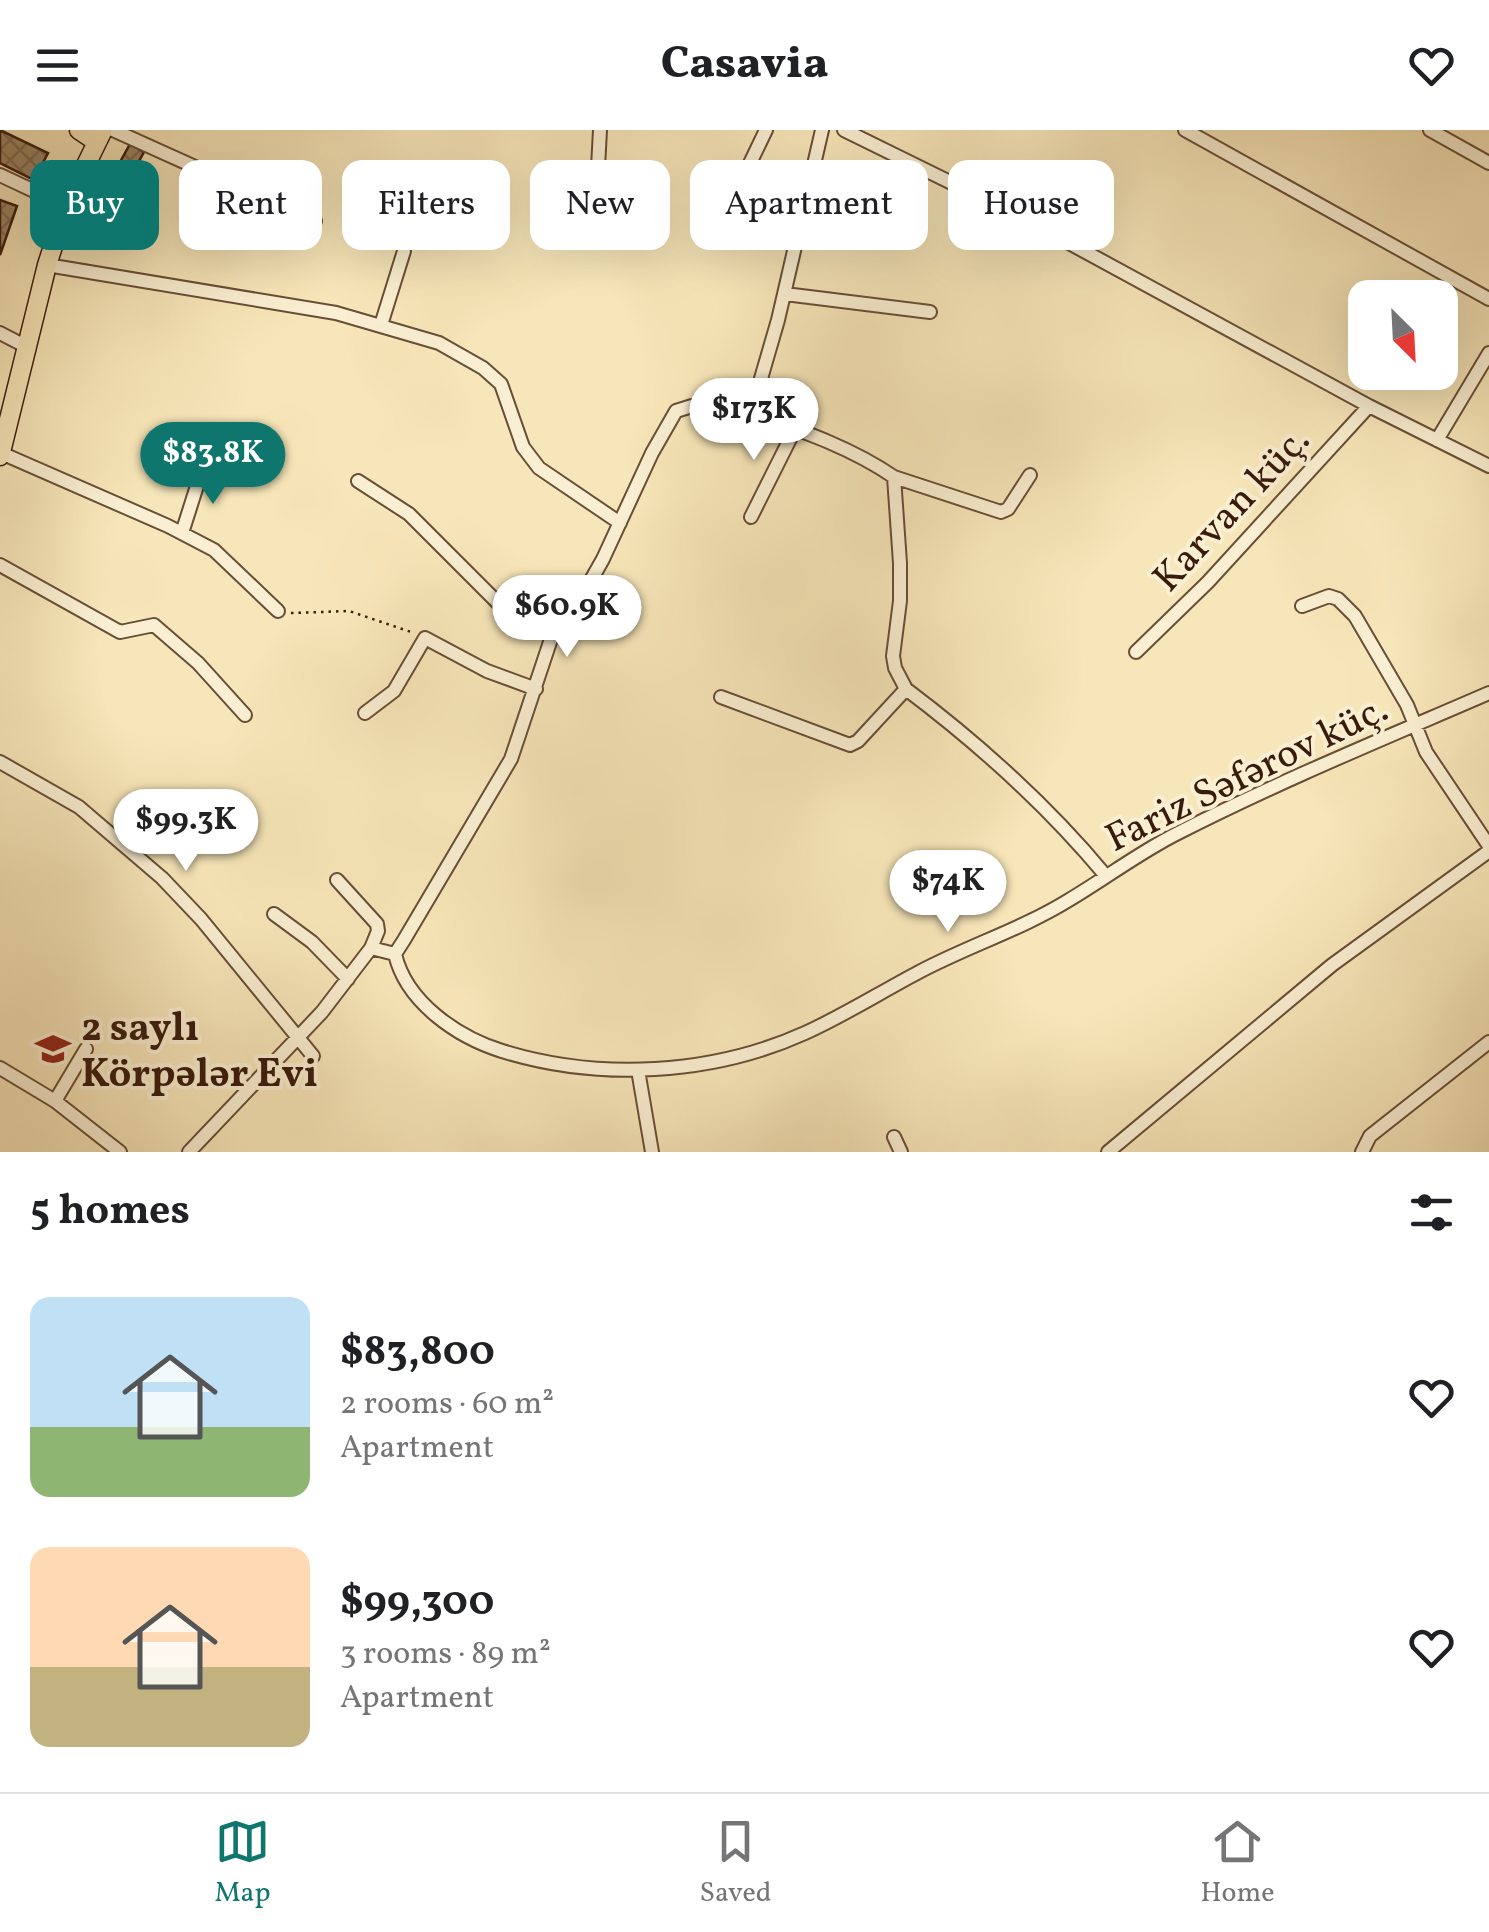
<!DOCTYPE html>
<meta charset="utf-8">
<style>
:root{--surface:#fff;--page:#f2f2f2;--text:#202124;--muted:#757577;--line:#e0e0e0;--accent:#0f766e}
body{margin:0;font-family:Vollkorn,serif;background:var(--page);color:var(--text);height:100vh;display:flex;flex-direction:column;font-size:38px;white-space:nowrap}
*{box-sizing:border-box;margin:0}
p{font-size:32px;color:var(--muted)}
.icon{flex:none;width:55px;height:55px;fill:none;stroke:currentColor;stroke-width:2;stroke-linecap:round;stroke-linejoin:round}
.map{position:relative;height:1022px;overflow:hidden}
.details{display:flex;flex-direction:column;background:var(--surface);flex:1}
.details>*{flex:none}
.hud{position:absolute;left:30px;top:30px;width:1430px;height:90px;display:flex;gap:20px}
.needle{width:65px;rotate:156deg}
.fabs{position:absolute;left:1348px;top:150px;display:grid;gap:20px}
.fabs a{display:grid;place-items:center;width:110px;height:110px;border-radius:20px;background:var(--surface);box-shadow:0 10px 40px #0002;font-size:50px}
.price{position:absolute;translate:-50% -85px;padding:0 22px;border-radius:35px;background:#fff;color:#222;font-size:32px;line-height:65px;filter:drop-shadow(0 2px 5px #0008)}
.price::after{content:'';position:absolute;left:50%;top:60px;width:30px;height:22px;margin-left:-15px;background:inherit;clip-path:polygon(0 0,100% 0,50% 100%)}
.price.on{background:var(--accent);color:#fff}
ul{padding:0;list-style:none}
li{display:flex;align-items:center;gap:30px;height:250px;padding:0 30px}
li span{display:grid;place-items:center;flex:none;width:280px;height:200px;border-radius:20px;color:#555}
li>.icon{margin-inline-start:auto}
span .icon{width:120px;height:120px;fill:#fffc;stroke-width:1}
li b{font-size:42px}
h2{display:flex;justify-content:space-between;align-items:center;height:120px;padding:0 30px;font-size:42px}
.chip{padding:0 35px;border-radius:20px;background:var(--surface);box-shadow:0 10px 40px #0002;font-size:35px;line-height:90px}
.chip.on{background:var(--accent);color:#fff}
header{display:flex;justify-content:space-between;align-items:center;height:130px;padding:0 30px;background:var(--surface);font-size:45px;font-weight:800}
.dock{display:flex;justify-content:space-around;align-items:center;height:140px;border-top:2px solid var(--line);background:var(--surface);font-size:28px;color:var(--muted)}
.dock a{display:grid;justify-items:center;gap:5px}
.dock .on{color:var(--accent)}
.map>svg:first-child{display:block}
.building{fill:url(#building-cross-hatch);stroke:#391b0c;stroke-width:2.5}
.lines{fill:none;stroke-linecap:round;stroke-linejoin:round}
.minor-casing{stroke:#684e37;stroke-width:16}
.major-casing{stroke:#391b0c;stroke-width:21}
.path{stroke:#391b0c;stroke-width:2.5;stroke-dasharray:2.5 5;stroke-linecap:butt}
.minor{stroke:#faefd2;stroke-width:12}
.major{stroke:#f7e6b9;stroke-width:18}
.labels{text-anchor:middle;stroke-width:8;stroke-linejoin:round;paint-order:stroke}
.street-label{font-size:40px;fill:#391b0c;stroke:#faefd2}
.poi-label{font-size:40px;font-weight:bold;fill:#391b0c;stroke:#faefd2;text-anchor:start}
</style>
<header><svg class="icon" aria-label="menu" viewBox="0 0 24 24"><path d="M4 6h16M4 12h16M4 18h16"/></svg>Casavia<svg class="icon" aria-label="heart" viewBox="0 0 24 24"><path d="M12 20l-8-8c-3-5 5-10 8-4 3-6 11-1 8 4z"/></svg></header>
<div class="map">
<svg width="1489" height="1022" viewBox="0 0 1489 1022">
<defs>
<pattern id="building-cross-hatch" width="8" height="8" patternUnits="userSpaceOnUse" patternTransform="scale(2.5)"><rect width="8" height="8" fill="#9c8566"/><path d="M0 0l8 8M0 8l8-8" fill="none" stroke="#806c52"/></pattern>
</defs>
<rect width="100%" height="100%" fill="#f7e6b9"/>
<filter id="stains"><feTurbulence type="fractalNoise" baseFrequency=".002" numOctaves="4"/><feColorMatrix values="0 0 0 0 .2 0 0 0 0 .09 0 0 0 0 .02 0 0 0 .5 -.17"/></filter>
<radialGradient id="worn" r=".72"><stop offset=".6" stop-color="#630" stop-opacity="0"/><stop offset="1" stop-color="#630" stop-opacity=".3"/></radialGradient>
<path class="building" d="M 0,0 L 48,23 L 34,50 L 0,33 Z
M 130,14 L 144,22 L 122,62 L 108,54 Z
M 0,70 L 17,76 L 0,125 Z"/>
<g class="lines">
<defs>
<path id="minor" d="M 113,0 L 315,91
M 600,0 L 596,75 L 601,82 L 646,101
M 844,0 L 1025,89 L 1369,276 L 1489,336
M 1185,0 L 1489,169
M 1430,0 L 1489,33
M 0,45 L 66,76
M 737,96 L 741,52 L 766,0
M 47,135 L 336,183 L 439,213 L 483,238 L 501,254 L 523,317 L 539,338 L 620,393
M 785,164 L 930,182
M 381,195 L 404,121
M 0,203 L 27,217
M 751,283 C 802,301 850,317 894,347 L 900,433 L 900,471 L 893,526 L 895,538 L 906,559 C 979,614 1047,675 1106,746
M 1437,310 L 1489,223
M 1,323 L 168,396 L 214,420 L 278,481
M 894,347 L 1001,382 L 1008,379 L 1030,345
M 358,351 L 409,384 L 503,478 L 522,489 L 554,500
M 751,387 L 795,299
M 182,403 L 203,337
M 0,435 L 120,502 L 154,495 L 198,533 L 245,585
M 1302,476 L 1329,466 L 1338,469 L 1355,486 L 1407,575 L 1426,622 L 1489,716
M 1136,522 L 1208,452 L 1369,276
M 721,567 L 850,615 L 858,611 L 906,559
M 365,583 L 394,561 L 425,508 L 487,541 L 536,559
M 0,632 L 79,677 L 162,748 L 201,789 L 313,926
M 337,750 L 377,794 L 378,801 L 371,818
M 274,784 L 312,812 L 348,849
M 395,824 C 406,872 457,907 502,921 C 599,951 712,945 805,903 C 845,885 881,862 919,842 C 968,816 1022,799 1069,770 C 1106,748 1140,722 1178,703 C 1280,651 1385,608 1489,563
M 0,938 L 55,971 L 120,1022
M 638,940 L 652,1022
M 55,971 L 86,919
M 894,1007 L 901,1022
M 189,1022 L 322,882 L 371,818 L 395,824 L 404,810 L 511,629 L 554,500 L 590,452 L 603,429 L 652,323 L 676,281 L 692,276 L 751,283 L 778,190 L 822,0
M 1108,1022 L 1332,835 L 1489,721
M 1362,1022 L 1370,1006 L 1489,912"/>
<path id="major" d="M 79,0 L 97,12
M 0,326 L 47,135 L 66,76 L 103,0"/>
</defs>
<use href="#minor" class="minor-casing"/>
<use href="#major" class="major-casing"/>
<path class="path" d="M 291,483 L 349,481 L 414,503"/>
<use href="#minor" class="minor"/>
<use href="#major" class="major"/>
</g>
<defs>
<symbol id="school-bare" viewBox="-9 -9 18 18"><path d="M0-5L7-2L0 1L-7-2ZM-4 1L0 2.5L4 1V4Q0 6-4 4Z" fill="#8f2418" stroke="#faefd2" stroke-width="2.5" paint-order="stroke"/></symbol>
</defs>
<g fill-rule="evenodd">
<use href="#school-bare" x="28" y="894" width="50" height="50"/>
</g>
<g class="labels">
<g class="street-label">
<text transform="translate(1230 378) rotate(-47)" y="14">Karvan küç.</text>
<text transform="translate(1246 642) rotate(-26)" y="14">Fariz Səfərov küç.</text>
</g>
<g class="poi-label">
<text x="81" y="910">2 saylı<tspan x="81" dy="46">Körpələr Evi</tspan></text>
</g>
</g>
<rect width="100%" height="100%" filter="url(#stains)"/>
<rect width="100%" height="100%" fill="url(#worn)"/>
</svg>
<div class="fabs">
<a><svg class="needle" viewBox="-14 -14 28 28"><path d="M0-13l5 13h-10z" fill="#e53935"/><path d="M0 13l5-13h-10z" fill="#757577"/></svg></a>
</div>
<b class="price" style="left:754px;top:333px">$173K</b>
<b class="price on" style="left:213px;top:377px">$83.8K</b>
<b class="price" style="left:567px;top:530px">$60.9K</b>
<b class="price" style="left:186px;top:744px">$99.3K</b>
<b class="price" style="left:948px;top:805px">$74K</b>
<div class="hud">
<a class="chip on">Buy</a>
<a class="chip">Rent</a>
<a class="chip">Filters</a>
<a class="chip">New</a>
<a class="chip">Apartment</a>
<a class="chip">House</a>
</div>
</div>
<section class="details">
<h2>5 homes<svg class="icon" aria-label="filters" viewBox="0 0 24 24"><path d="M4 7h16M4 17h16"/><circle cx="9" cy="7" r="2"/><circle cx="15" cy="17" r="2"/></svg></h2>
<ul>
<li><span style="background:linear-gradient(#bfe0f5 65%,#8fb573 0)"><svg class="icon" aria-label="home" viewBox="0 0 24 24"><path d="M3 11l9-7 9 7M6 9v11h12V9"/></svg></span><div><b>$83,800</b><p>2 rooms · 60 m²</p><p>Apartment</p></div><svg class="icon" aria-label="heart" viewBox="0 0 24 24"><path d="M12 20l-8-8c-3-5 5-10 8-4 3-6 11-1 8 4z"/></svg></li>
<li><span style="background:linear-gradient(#ffd9b3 60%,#c2b280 0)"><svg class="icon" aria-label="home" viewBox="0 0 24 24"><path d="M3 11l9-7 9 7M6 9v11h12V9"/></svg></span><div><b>$99,300</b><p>3 rooms · 89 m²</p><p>Apartment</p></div><svg class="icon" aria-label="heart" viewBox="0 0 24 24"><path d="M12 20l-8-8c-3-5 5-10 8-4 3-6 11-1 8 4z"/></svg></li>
</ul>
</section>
<nav class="dock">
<a class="on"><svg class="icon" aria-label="map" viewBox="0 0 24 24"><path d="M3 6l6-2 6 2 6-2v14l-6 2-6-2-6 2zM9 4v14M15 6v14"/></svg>Map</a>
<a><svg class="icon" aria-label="saved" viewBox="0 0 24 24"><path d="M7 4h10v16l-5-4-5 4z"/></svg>Saved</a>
<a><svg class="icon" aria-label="home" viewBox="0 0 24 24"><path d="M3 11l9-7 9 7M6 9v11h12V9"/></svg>Home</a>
</nav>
